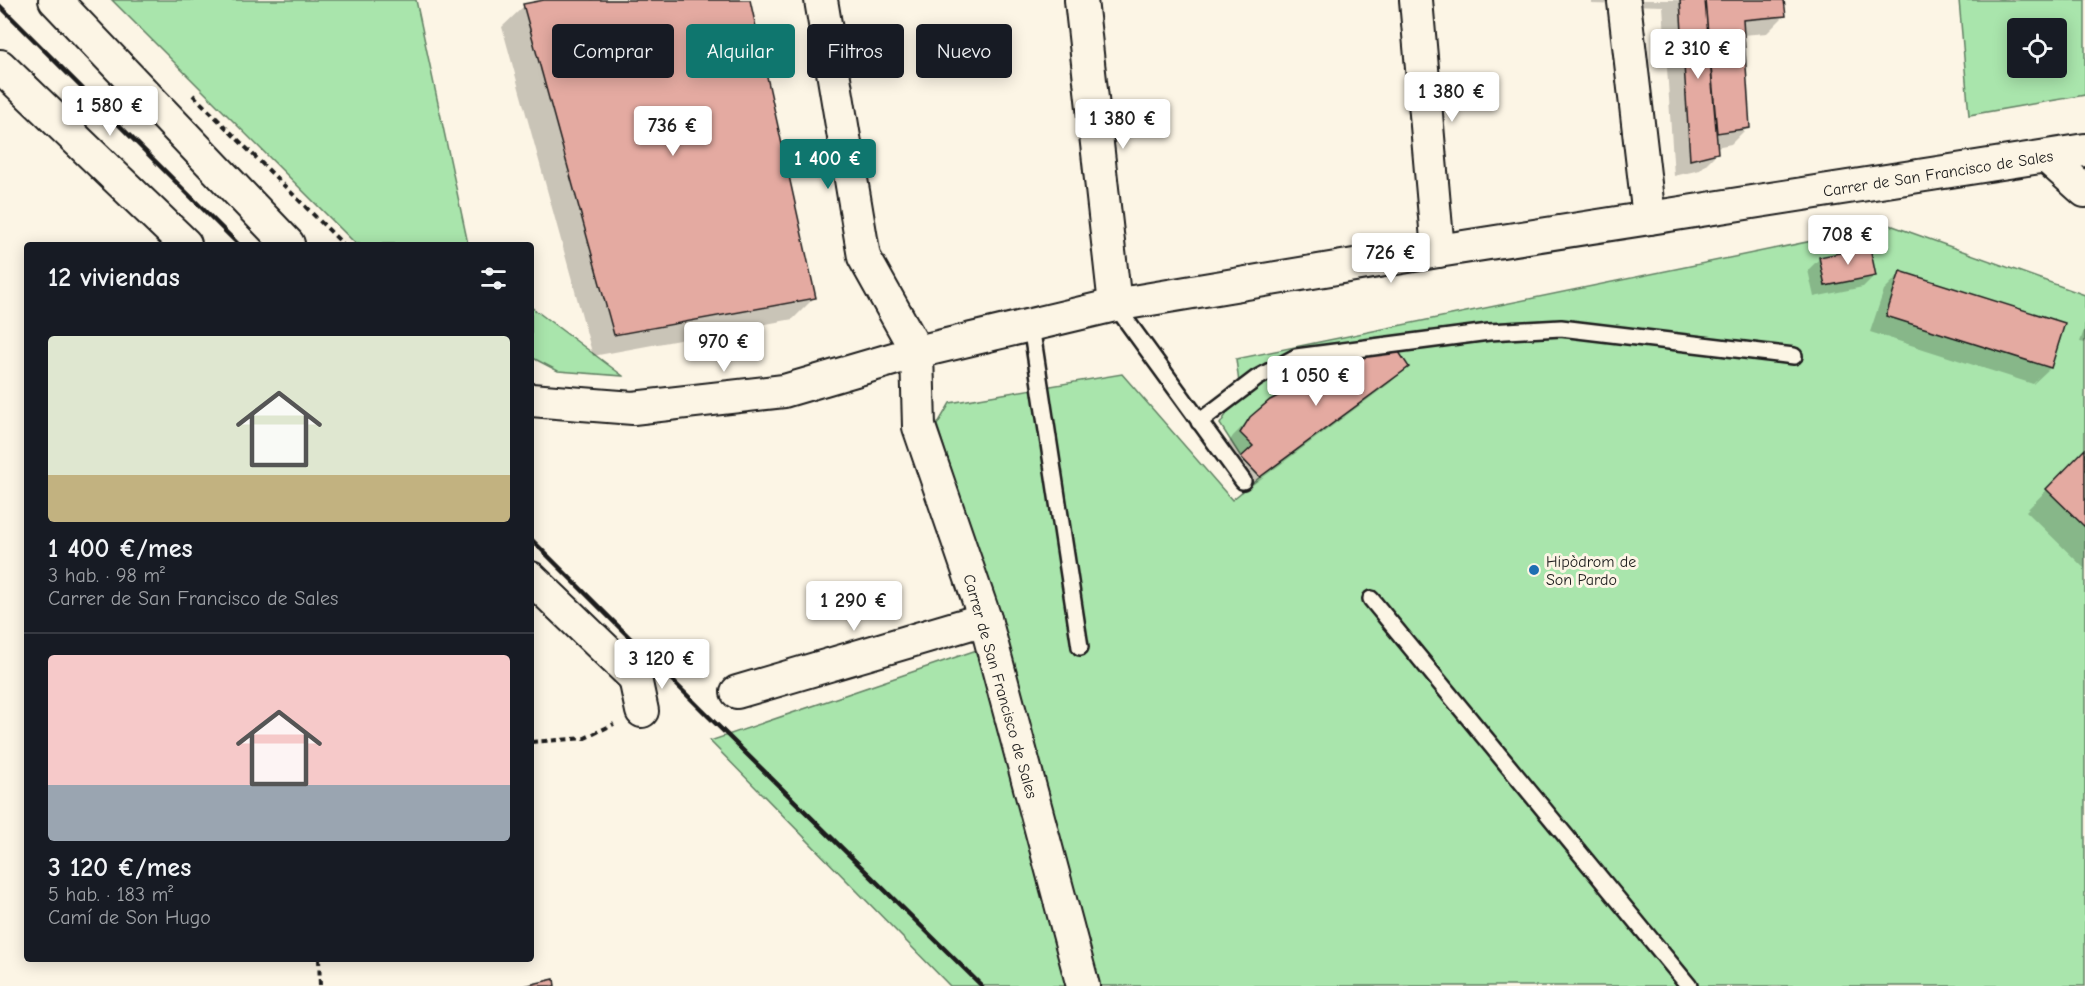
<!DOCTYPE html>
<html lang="es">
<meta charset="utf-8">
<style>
:root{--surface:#171b24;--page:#20242c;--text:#f1f3f6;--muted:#9ea1a6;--line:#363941;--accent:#0f766e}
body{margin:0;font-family:"Comic Neue",sans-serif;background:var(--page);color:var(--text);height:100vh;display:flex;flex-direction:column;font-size:22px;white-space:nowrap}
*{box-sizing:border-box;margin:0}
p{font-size:20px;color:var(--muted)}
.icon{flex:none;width:33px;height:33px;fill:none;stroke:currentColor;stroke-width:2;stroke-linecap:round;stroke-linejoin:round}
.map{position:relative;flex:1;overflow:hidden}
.drawer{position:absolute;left:24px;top:242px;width:510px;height:720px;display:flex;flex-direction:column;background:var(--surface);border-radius:6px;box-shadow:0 3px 15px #0003}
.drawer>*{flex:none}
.guide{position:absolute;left:552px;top:24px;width:570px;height:54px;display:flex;gap:12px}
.controls{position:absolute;left:2007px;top:18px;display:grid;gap:12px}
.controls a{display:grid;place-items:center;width:60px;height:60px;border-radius:6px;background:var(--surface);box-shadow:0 3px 15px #0003;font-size:30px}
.price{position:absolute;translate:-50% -51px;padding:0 14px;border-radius:6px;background:#fff;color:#222;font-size:20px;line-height:39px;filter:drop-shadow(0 2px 3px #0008)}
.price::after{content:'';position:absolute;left:50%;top:36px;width:18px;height:14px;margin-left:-9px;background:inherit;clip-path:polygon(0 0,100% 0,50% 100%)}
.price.current{background:var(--accent);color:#fff}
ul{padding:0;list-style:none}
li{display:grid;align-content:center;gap:12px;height:318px;padding:0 24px}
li+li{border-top:2px solid var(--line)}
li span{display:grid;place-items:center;height:186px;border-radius:6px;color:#555}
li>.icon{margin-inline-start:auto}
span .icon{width:108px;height:108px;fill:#fffc;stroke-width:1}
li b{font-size:26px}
h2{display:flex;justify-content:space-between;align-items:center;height:72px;padding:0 24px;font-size:26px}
.chip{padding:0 21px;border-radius:6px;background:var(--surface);box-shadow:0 3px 15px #0003;font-size:21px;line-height:54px}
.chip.current{background:var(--accent);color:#fff}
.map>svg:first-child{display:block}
.green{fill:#a9e5ac;stroke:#628064;stroke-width:1.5;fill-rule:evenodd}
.shadow{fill:#0003}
.building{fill:#e4aaa1;stroke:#1c1c1c;stroke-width:1.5}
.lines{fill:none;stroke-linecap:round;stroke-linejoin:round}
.service-casing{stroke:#1c1c1c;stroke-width:20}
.minor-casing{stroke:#1c1c1c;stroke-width:36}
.path{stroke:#1c1c1c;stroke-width:4;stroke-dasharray:6 4.5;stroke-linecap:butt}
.service{stroke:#fcf5e5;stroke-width:15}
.minor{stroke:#fcf5e5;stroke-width:32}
.rail{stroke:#1c1c1c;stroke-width:4.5}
.poi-dot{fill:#1f6fb2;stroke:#fcf5e5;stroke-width:2}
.labels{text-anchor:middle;stroke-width:6;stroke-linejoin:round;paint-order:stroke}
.street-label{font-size:16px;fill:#1c1c1c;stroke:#fcf5e5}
.poi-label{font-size:16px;fill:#1c1c1c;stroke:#fcf5e5;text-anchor:start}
</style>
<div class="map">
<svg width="2085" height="986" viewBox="0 0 2085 986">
<rect width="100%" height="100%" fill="#fcf5e5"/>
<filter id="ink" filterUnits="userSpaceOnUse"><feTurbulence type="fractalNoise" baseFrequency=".0167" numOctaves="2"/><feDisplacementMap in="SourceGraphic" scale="12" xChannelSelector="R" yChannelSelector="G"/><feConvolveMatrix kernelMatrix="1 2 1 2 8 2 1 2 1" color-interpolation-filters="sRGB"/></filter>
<g filter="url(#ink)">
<path class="green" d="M 112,0 L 416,0 L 468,244 L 356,244 Z
M 1959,0 L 2085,0 L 2085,95 L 1969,115 ZM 2056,28 L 2056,68 L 2018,68 L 2018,28 Z
M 1890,225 L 2085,295 L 2085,986 L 950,986 L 710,741 L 1006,640 L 937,425 L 950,403 L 1122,374 L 1232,500 L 1260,477 L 1241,457 L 1220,424 L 1243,388 L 1239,383 L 1236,359 Z
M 531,307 L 623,376 L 558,371 L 531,357 Z"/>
<path class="shadow" d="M 551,0 L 748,0 L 814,298 L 793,319 L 593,356 L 502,27 L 524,6 Z
M 1592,0 L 1782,0 L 1784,16 L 1767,33 L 1742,35 L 1748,127 L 1731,144 L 1716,147 L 1717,153 L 1700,170 L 1674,176 L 1663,6 L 1592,4 Z
M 1820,258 L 1874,276 L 1863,287 L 1814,297 L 1808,270 Z
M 1901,273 L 2050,368 L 2033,384 L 1870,332 L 1884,290 Z
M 2085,327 L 2085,343 L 2080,342 Z
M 1407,366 L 1390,383 L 1242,493 L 1226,474 L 1237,463 L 1224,450 L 1233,436 L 1251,418 Z
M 2085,451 L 2085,569 L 2026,511 Z"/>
<path class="building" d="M 544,0 L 750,0 L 816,298 L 614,335 L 523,4 Z
M 1680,0 L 1705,0 L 1718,153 L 1690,160 Z
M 1705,0 L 1784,0 L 1786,16 L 1743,20 L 1750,128 L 1717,133 Z
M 1870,247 L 1876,276 L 1825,286 L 1819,257 Z
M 1900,271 L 2065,323 L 2051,368 L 1886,316 Z
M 1395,346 L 1409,367 L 1260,477 L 1241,457 L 1253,446 L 1240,433 L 1250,417 L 1270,400 L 1348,360 Z
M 2085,449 L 2085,527 L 2046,489 Z
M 554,979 L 555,986 L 524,986 Z"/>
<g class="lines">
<defs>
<path id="service" d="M 1115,305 L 1243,481
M 1031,326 L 1080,647
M 1199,422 L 1257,378 L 1296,357 L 1489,332 L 1561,328 L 1794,356
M 1371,599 L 1689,986"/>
<g id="minor">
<path d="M 55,0 L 288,244"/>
<path d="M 1081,0 L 1115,305"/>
<path d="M 1416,0 L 1438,251"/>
<path d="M 1624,2 L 1649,218"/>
<path d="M 0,66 L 185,244"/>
<path d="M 2047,157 L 2085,191"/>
<path d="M 531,400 L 633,408 L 784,391 L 917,352 L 864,257 L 821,0"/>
<path d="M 531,578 L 635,678 L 642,711"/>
<path d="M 737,692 L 985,619"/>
<path id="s1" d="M 1083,986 L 985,619 L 919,427 L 917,352 L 1115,305 L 1438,251 L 2085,150"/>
</g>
</defs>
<use href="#service" class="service-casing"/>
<use href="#minor" class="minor-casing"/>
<path class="path" d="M 193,95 L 343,244
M 531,742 L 585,738 L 614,724
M 319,958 L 320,986"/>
<use href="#service" class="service"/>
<use href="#minor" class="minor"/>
<path class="rail" d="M 0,6 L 238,244
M 531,539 L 702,710 L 982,986"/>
</g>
</g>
<circle class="poi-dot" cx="1534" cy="570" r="6"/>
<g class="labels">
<g class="street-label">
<text dy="6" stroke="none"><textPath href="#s1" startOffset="1695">Carrer de San Francisco de Sales</textPath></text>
<text transform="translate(1001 686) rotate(74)" y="6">Carrer de San Francisco de Sales</text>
</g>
<g class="poi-label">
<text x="1546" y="567">Hipòdrom de<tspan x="1546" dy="18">Son Pardo</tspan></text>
</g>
</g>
</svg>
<div class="controls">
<a><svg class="icon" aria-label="locate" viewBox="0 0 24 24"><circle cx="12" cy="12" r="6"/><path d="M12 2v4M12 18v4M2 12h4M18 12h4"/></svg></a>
</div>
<b class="price" style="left:1698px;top:80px">2 310 €</b>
<b class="price" style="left:1452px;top:123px">1 380 €</b>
<b class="price" style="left:110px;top:137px">1 580 €</b>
<b class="price" style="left:1123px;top:150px">1 380 €</b>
<b class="price" style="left:673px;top:157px">736 €</b>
<b class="price current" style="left:828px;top:190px">1 400 €</b>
<b class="price" style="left:1848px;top:266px">708 €</b>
<b class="price" style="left:1391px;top:284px">726 €</b>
<b class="price" style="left:724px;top:373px">970 €</b>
<b class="price" style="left:1316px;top:407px">1 050 €</b>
<b class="price" style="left:854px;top:632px">1 290 €</b>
<b class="price" style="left:662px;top:690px">3 120 €</b>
<div class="guide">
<a class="chip">Comprar</a>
<a class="chip current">Alquilar</a>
<a class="chip">Filtros</a>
<a class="chip">Nuevo</a>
</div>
<section class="drawer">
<h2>12 viviendas<svg class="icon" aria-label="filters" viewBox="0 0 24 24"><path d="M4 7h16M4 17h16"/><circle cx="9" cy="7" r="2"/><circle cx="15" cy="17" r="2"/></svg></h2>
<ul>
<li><span style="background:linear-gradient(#dfe7d0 75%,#c2b280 0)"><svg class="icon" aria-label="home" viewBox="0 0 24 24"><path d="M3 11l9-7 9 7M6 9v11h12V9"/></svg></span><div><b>1 400 €/mes</b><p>3 hab. · 98 m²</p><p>Carrer de San Francisco de Sales</p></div></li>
<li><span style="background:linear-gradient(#f6c9c9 70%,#9aa5b1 0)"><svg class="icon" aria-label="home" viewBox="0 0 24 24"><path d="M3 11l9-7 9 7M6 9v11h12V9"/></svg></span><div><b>3 120 €/mes</b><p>5 hab. · 183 m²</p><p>Camí de Son Hugo</p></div></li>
</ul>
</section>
</div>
